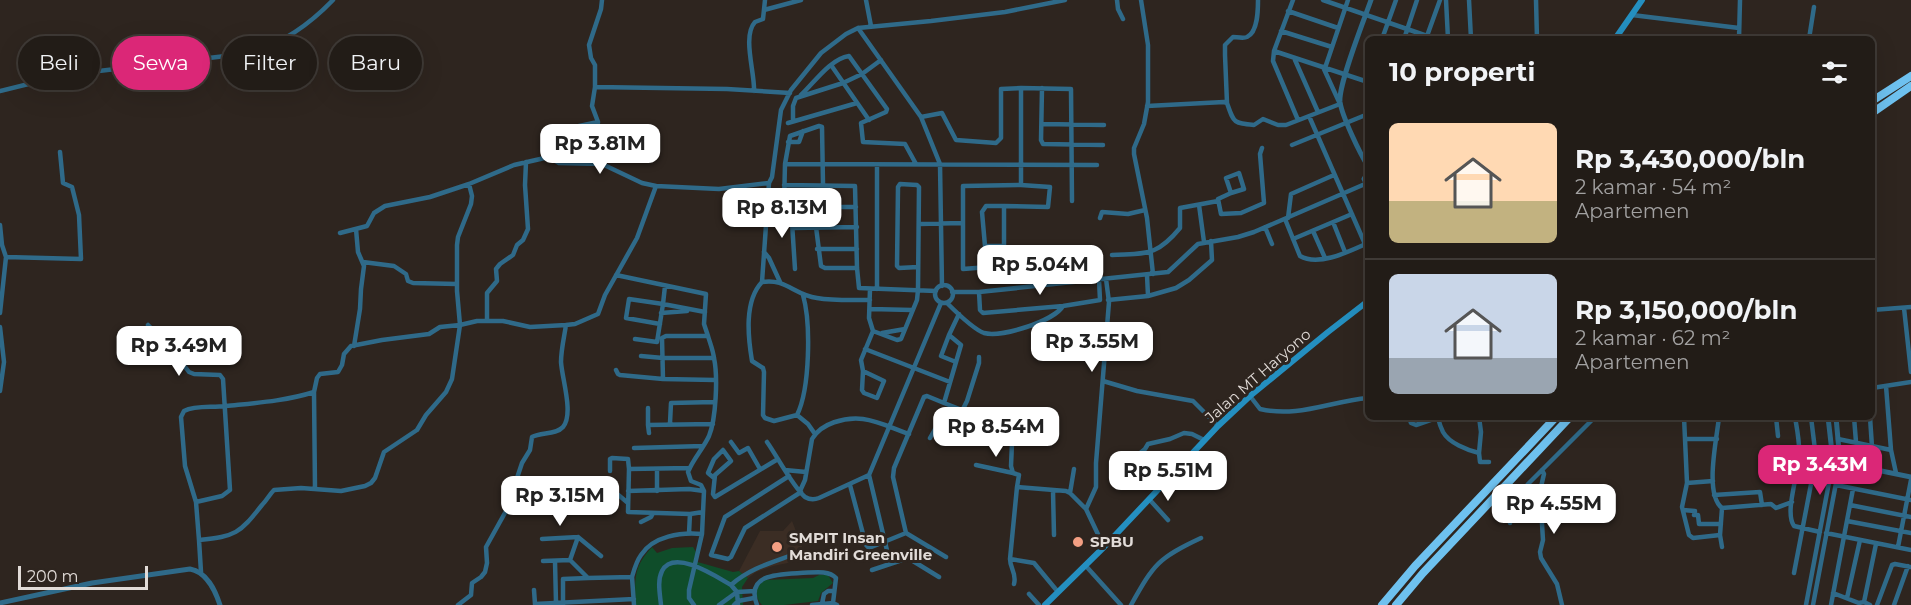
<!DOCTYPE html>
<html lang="id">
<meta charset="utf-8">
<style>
:root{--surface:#221c17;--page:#2a2520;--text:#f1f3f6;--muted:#a2a1a1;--line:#3f3a36;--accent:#db2777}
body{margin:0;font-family:Montserrat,sans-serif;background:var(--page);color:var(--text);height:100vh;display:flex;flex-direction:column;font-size:22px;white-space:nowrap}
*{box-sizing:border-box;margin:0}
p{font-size:20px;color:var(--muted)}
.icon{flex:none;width:33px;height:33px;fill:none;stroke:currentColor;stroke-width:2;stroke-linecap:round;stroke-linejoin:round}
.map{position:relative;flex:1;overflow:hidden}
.sheet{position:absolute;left:1365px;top:36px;width:510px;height:384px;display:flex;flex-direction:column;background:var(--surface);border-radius:9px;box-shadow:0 6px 24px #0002,0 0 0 2px var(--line)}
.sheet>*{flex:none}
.hud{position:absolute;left:18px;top:36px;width:570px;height:54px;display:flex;gap:12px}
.scale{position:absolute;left:18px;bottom:15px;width:130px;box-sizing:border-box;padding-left:6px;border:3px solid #e2dcd8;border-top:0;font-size:16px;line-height:21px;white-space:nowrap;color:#e2dcd8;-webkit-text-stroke:4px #2e251f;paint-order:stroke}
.price{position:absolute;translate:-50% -51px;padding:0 14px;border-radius:12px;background:#fff;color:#222;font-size:20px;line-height:39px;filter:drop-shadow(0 2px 3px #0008)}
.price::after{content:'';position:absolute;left:50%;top:36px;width:18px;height:14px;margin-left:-9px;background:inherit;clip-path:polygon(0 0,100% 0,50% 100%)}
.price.current{background:var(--accent);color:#fff}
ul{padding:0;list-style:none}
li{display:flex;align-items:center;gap:18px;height:150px;padding:0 24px}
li+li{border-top:2px solid var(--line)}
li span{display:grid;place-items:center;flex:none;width:168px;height:120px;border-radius:9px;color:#555}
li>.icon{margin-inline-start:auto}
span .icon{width:72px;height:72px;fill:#fffc;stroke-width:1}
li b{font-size:26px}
h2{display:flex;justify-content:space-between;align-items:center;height:72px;padding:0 24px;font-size:26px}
.tag{padding:0 21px;border-radius:27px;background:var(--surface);box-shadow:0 6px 24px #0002,0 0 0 2px var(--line);font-size:21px;line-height:54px}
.tag.current{background:var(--accent);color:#fff}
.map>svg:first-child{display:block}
.built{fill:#3b2d24}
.green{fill:#0f4d2a}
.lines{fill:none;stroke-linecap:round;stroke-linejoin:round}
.minor{stroke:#2f6a89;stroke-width:4.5}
.tertiary{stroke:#2f6a89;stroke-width:5}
.secondary{stroke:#248fc0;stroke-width:6}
.motorway{stroke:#6ec1ef;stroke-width:8}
.poi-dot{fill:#f39f83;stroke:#2e251f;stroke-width:2}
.labels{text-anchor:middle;stroke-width:6;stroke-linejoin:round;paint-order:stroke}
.street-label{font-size:15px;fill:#e2dcd8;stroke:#2e251f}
.poi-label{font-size:15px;font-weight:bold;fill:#e2dcd8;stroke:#2e251f;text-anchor:start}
</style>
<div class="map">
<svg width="1911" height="605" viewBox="0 0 1911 605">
<rect width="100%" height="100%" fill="#2e251f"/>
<path class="built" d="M 792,521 L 807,559 L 773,566 L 756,572 L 748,578 L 739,571 L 760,531 L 783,531 Z"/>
<path class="green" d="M 652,547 L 657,553 L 672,548 L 693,547 L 696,552 L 694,561 L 733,572 L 739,571 L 748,578 L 742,587 L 743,605 L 636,605 C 634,579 634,566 652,547 Z
M 819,575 L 828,575 L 833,583 L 821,593 L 818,601 L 784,605 L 762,605 C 754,597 755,586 765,580 L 813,578 Z"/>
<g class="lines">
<path class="minor" d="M 866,0 L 871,26
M 1117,0 L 1118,9 L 1123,19
M 1141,0 L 1148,45 L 1148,102 L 1144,124 L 1134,148 L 1134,154 L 1147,218 L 1153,274
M 1293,0 L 1274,51 L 1273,61 L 1298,120
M 1323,0 L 1436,39
M 1446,0 L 1448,39
M 1469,0 L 1471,39
M 1536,0 L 1537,39
M 764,10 L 801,0
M 1288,11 L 1338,28
M 1632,15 L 1739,28
M 858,28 L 921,117 L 940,164 L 942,286
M 1281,31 L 1332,47
M 1427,36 L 1440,0
M 1382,39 L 1396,0
M 1404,39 L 1417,0
M 1739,39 L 1740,0
M 1809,39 L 1814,7
M 1274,51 L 1368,82
M 1295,60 L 1318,112
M 831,65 L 869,120
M 1325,68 L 1348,0
M 595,87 L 727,89 L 790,93
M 1021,88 L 1021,185
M 1042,88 L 1041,140 L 1043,144 L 1103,145
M 0,91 L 65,75 L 251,53 C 283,43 310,24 333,0
M 754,91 C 755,73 742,36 755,22 L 763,19 L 765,0
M 801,95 C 814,83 830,59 849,56 L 887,109 L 886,112 L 861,123 L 863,142 L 905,144 L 916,164
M 1227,103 L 1225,55 L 1225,45 L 1233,37 C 1236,37 1244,39 1247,37 C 1258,32 1258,10 1258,0
M 1147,106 L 1224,102 L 1227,103 C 1234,123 1233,123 1254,125 L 1263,119 L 1278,125 L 1286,125 L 1340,104 L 1323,67
M 1309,116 L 1365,244
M 921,117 L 942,113 L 956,140 L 996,143 L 1001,138 L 1001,89 L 1021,88 L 1071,89 L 1072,201
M 793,121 L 793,106 L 796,98 L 843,83 L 862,74 L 881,60
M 788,123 L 857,103
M 1043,124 L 1104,125
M 788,142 L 799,142 L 803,131
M 1292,145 L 1368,114
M 549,157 L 551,132 L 598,122
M 593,163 L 598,122 L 592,106 L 595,87 L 595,65 L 591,58 L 589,45 L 601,9 L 602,0
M 785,164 L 1097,165
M 823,184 L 822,127 L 819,126 L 790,136 L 785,164 L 784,204 L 791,207 L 856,207
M 784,185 L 855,186 L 857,268 L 859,288 L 936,291
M 1021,185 L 1050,187 L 1048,207 L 1004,206 L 1004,265 L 1001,266 L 963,269 L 963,186 Z
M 1231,193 L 1244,189 L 1239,173 L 1226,178 L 1231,193 L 1218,199 L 1221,214 L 1241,213 L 1264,203 L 1260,154 L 1262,148
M 1199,205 L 1204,242
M 1004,206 L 986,206 L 982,212 L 985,246 L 1004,246
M 791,207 L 795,269
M 1100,218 L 1102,212 L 1128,214 L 1145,210
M 1288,218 L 1291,194 L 1334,175
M 1285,219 L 1300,256 C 1319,267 1350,251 1368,243
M 1333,222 L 1345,252
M 919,224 L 962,223
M 0,225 L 2,245 L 6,257 L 0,313
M 816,227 L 821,266 L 825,268 L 857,268
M 1265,227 L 1272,244
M 793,228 L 857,227
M 1313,231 L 1325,258
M 340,233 L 367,226 L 374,213 L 385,206 L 430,197 L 469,184 L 514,165 L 549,157 L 559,163 L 602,164 L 642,183 L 656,186
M 1293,239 L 1352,214
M 817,249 L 857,249
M 764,252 L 769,258 L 780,282
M 1112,255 C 1146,253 1156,257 1180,228 L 1180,208 L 1218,201
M 6,257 L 81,259 L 79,215 L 72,187 L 63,183 L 60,152
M 363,262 L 394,266 L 406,274 L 408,281 L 413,283 L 457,284
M 616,275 L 706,294 L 704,324 L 708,336
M 1147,275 L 1148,296
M 762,282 L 769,183
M935 294a9 9 0 1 1 18 0a9 9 0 1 1-18 0Z
M 665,286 L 663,304 L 705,312
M 877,289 L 877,165
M 952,292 L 979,292 L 1168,272 L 1198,244 L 1238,237 L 1254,232 L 1365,184
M 979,292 L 980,310 L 983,313 L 1063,306 L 1100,300 L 1099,280
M 803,295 C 811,323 810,389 797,415 L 808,424 L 815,434
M 1108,300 L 1148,296 L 1176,288 L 1189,280 L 1212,260 L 1211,241
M 947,303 C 955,311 973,329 984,333 C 1001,338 1054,321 1063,306
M 1904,308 L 1911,372
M 871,309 L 912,310
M 1872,310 L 1911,307
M 661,313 L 687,311
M 487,321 L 487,293 L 497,281 L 496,269 L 500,264 L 513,255 L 517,245 L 523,240 L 528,229 L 525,185 L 526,162
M 148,325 L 169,346 L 189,372 L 194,374 L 220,375 L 223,379 L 230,490 L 222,496 L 196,502 L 199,540
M 0,327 L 4,362 L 0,391
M 873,331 L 897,340 L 901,339 L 917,300 L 918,290 L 919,187 L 917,185 L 900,184 L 898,187 L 897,266 L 899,268 L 918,267
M 882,333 L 905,329
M 949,335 L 941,356 L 956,362
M 635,339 L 657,342 L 663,304 L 629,299 L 626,318 L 660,324
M 354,346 L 360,309 L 361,289 L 364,266 L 358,252 L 356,229
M 865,349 L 950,382
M 641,356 L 663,358 L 714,358
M 616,370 L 618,374 L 620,375 L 663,379
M 863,371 L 884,381 L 877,398 L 864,393 L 862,390 L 863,371 L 861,360 L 873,331 L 869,318 L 870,289
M 1103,381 L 1137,391 L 1193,401 L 1218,426
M 1886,386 L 1891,450 L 1896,473
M 1872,388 L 1911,382
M 314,392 L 315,489
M 1250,396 L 1260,409 C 1298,418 1331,401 1368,398
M 944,403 L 962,410
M 648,408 L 648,425
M 797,415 L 774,421 L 765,418 L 763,415 L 764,372 L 763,368 L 752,361 C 748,337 744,301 762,282 C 786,278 794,295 817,298 C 834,301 853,300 870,300
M 1409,417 L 1411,423 L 1416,425 L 1439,417
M 1684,417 L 1687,483 L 1682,507 L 1689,535 L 1693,538 L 1720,535
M 1719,417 C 1717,438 1704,494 1722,508 L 1720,535 L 1722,547
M 1776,417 L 1778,436
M 1795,417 C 1797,429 1800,443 1799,455 C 1799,473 1784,512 1794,526 L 1820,532
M 1854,417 L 1856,442
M 1870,417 L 1872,447
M 1438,418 C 1439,422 1441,428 1443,432 C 1449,443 1467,450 1479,453 L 1480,462 L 1489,462
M 670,423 L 671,403 L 714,402
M 649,433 L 648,425 L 713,424
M 930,438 L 938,424 L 949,425 L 963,409 L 967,401 L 979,363 L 979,357
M 1685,439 L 1717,439
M 1838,439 L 1891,450
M 731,442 L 739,453 L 748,448 L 760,469
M 767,442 C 777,456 793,487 805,497 C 810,500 814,500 819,498 L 869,475
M 1012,443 L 1011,466 L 1013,473 L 1019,475 L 1017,487 L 1066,491 L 1070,493 L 1086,509
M 634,448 L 703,446
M 1479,453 L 1481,432 L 1479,417
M 1139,454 L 1145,449 L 1148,444 L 1170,439 L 1184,433 L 1192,434 L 1204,440
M 1799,455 L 1833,461 L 1806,605
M 976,465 L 1013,473
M 629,469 L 628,512 L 690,514 L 703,512
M 657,469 L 657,491
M 785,470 L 806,472
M 1542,470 L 1544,474 L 1540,491 L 1543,540 L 1540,552 L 1541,558 L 1557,584 L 1562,605
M 610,471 L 610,459 L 612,458 L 628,459 L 629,469 L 690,468
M 789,476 L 725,517 L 711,555 L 728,559 L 731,557 L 745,528 L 801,492
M 714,478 L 708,473 L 714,459 L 723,450 L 731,461 L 715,475 L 713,494 L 715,497 L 778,459
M 1687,483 L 1713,481
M 850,485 L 866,545 L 869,548 L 906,533
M 1836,485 L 1911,500
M 610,488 L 628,503
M 628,491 L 689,489 L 704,491
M 800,491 L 805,480 L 812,439 C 821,423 845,417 863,419 C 879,421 894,429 909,434
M 1053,491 L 1054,535
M 1070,493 L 1074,469
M 1714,495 L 1760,492 L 1762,505
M 1149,499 L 1168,520
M 196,502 L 185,466 L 181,417 L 184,411 C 196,405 212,408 226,406 C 255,403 286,401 314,392 L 317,378 L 320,374 L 338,372 L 342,365 L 344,354 L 351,346 L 382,340 L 429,334 L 440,327 L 460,325 L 457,291 L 457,245 L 458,237 L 471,204 L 472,196 L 469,184
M 1850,505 L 1911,517
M 1722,508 L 1771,504 L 1776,508 L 1792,502
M 1683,510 L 1695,511 L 1694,515 L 1698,515 L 1699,524 L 1721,524
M 1847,521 L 1911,533
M 641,522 L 651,517 L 653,513
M 1510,523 L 1509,509 L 1528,484 L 1595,417
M 689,533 L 690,514
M 1826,533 L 1911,550
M 542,539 L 578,537
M 1104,547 L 1086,509 L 1096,487 L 1096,463 L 1109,302 L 1106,279
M 1898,547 L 1911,480
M 946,557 L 906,533 L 893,477 L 894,468 L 924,397 L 927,396 L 944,403 L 961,345 L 949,335 L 959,314
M 1010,559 L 1034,563 L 1058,592
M 570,560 L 578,537 L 601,556
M 543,561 L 570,560 L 588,578 L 632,577 C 634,570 636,562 641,555 C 653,536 681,532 702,534
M 555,561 L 556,603
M 890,563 L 869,475 L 941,303
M 1085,565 L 1121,605
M 872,570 L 908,558 L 939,577
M 201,572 L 199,540 C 236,536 239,534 262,505 C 267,500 269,495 274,490 L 301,488 L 341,491 L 365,486 L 371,483 L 375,478 L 384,452 L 417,430 L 426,415 L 446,392 L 452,379 L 460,325 L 477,321 L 503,321 L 530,327 L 566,325
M 1794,573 L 1816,458 L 1811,417
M 632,577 L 634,605
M 1014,584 C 1017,573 1010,569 1010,559 L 1017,487
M 534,590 L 535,604 L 634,599
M 1833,593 L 1859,603 L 1864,602 L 1870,605
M 1029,594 L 1039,605
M 1847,598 L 1860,540
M 1864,602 L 1876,544
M 822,604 L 824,594 L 828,591 L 834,591
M 458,605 L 471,595 L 472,583 L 481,577 L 485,572 L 487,563 L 486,547 L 506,511 L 522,463 L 530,450 L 532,437 C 541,432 556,435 563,427 C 574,414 562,379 561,362 C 561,350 564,338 566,325 L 575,324 L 598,314 L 605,295 L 637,238 L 656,186 L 719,189 L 769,183 L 772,177 L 781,110 L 791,90 L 821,53 L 846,34 L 858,28 L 931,21 L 1005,12 L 1065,0
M 563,605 L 563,579 L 588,578
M 661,605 C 660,594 657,581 662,571 C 674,548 717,577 731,585
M 694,605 L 689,598 L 689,590 L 702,534 L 704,491 L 701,485 L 691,481 L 688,472 C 693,459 703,449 709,436 C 716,419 718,377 714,358 C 713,350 710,343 708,336 L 666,336 L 662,338 L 663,379 L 715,380
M 719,605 L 737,592 L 755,591
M 734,605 L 738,601 L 754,598
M 738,605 L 737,592 L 731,585 C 749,569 770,563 792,555
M 757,605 C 745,574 779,574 800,573 C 811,573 828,569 836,578 L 833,603
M 812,605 L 833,603 L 837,605
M 1131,605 C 1154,564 1158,558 1201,538
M 1813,605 L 1840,462
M 1831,605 L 1853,489
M 1877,605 L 1892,565 L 1895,564 L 1911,567
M 1894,605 L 1908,566"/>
<path class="tertiary" d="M 1368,166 C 1360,154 1342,116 1340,102 C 1338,85 1364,20 1371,0
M 1368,173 L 1364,179 L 1368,187
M 1828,417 L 1833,461 L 1911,477
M 1836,417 L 1840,462
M 0,603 L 92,583 L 190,569 C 207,572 215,590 220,605"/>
<path class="secondary" d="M 1615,39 L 1642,0
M 1045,605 L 1104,547 L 1218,426 L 1250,396 L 1328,332 L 1368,301"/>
<path class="motorway" d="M 1872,101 L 1911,76
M 1872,113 L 1911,86
M 1382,605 L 1415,566 L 1556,417
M 1396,605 L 1423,573 L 1570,417"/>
</g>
<g class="poi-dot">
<circle cx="1078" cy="542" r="6"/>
<circle cx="777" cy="547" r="6"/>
</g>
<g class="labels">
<g class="street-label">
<text transform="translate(1258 376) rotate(-41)" y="5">Jalan MT Haryono</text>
</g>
<g class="poi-label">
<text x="789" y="543">SMPIT Insan<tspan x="789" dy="17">Mandiri Greenville</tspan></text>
<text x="1090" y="547">SPBU</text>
</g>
</g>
</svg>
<div class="scale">200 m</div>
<b class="price" style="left:600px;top:175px">Rp 3.81M</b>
<b class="price" style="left:782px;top:239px">Rp 8.13M</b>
<b class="price" style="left:1040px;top:296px">Rp 5.04M</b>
<b class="price" style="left:1092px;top:373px">Rp 3.55M</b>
<b class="price" style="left:179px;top:377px">Rp 3.49M</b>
<b class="price" style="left:996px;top:458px">Rp 8.54M</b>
<b class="price current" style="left:1820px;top:496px">Rp 3.43M</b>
<b class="price" style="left:1168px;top:502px">Rp 5.51M</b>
<b class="price" style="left:560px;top:527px">Rp 3.15M</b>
<b class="price" style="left:1554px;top:535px">Rp 4.55M</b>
<div class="hud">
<a class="tag">Beli</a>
<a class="tag current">Sewa</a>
<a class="tag">Filter</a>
<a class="tag">Baru</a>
</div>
<section class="sheet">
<h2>10 properti<svg class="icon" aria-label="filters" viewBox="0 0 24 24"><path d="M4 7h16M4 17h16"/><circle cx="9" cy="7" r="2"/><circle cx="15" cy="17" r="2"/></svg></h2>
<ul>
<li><span style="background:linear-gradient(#ffd9b3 65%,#c2b280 0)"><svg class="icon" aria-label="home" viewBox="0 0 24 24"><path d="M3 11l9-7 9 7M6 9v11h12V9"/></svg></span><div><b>Rp 3,430,000/bln</b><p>2 kamar · 54 m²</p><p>Apartemen</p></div></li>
<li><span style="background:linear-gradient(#c9d6e8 70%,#9aa5b1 0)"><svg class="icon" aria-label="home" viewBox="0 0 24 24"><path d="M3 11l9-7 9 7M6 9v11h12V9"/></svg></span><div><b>Rp 3,150,000/bln</b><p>2 kamar · 62 m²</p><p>Apartemen</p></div></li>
</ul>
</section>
</div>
